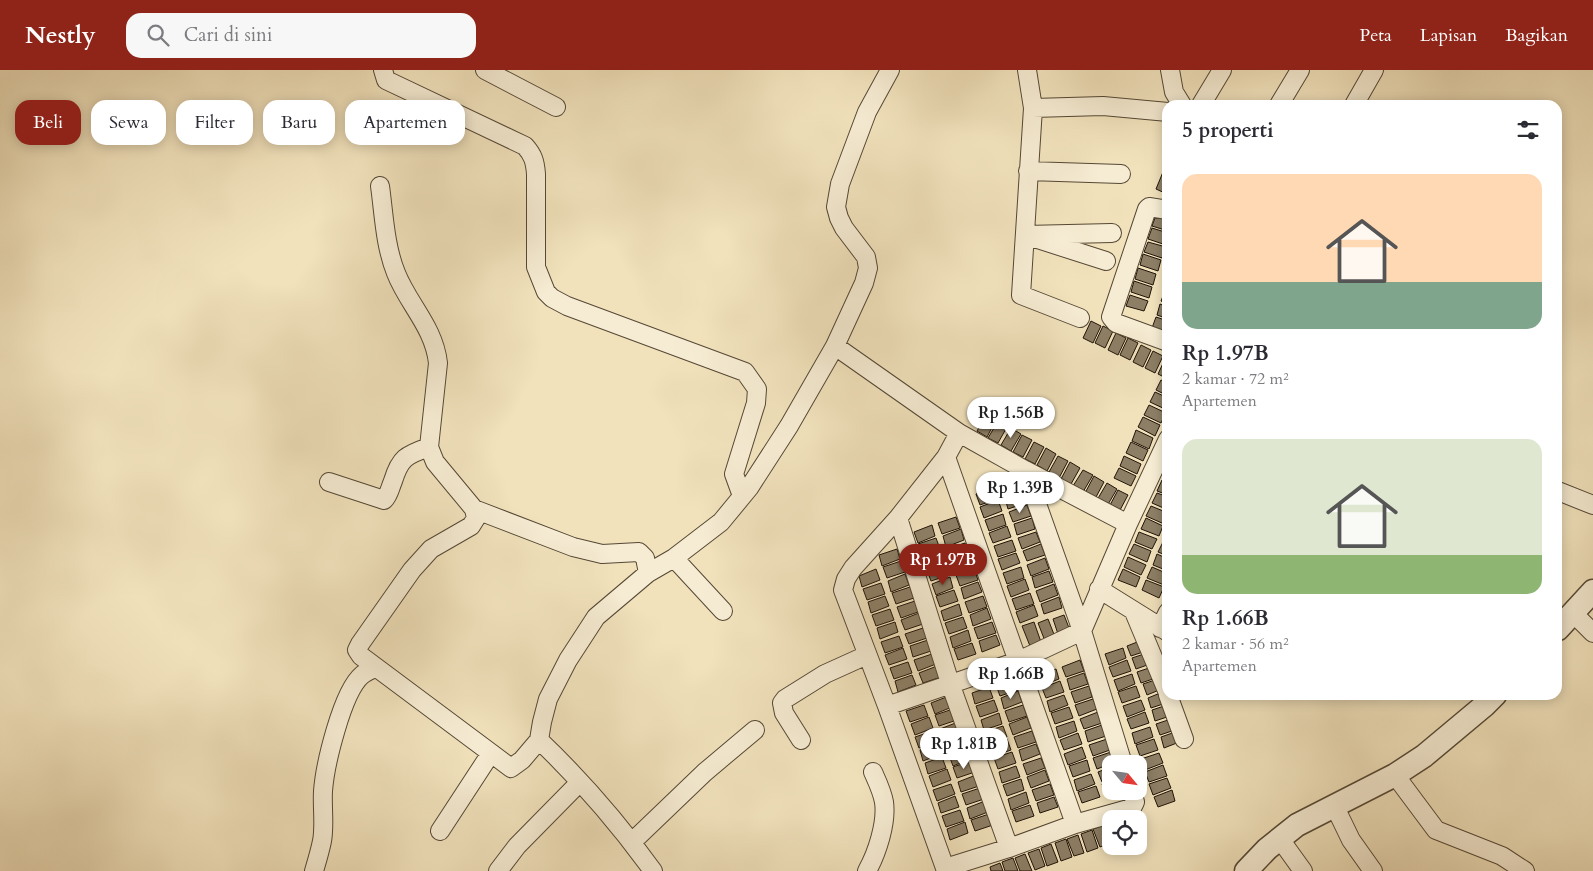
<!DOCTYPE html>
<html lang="id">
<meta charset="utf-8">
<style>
:root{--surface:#fff;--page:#f7f7f7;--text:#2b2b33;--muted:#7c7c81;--accent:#8f2418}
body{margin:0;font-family:Cardo,serif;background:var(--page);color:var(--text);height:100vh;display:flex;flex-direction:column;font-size:19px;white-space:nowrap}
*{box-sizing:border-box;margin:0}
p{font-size:16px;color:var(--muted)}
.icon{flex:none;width:28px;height:28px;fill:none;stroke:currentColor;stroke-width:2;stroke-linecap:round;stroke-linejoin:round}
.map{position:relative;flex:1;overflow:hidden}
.drawer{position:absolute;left:1162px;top:30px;width:400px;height:600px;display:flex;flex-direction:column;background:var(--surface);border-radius:15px;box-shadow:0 2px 12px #0003}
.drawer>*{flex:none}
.top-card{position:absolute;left:15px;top:30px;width:475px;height:45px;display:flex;gap:10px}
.needle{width:32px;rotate:119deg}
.fabs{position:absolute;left:1102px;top:685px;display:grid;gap:10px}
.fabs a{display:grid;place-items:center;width:45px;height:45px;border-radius:10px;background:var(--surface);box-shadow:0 2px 12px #0003;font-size:25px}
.price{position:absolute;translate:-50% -42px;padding:0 11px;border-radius:18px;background:#fff;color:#222;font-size:16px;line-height:32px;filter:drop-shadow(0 1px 2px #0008)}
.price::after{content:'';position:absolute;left:50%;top:30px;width:15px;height:11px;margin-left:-8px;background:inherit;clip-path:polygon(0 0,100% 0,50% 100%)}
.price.current{background:var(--accent);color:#fff}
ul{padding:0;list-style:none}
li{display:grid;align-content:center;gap:10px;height:265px;padding:0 20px}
li span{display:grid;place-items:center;height:155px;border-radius:15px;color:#555}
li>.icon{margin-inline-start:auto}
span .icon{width:90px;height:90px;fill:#fffc;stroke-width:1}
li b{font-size:21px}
h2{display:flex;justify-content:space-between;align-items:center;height:60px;padding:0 20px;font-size:21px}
.tag{padding:0 18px;border-radius:15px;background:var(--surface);box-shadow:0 2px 12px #0003;font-size:18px;line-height:45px}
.tag.current{background:var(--accent);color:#fff}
header{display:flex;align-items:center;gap:30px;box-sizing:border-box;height:70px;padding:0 25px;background:var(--accent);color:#fff}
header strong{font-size:24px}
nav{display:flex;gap:28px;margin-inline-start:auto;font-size:18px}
.search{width:350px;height:45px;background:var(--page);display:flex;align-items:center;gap:12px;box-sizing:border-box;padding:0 18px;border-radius:15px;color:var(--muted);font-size:19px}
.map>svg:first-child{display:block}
.building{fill:#8d7f66;stroke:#211408}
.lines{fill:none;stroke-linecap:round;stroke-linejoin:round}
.minor-casing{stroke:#554835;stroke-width:20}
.tertiary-casing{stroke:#554835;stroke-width:25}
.minor{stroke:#f6ecd3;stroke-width:18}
.tertiary{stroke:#f6ecd3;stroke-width:22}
</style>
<header>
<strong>Nestly</strong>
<div class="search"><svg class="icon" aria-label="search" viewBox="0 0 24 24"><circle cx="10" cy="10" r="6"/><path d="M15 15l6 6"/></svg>Cari di sini</div>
<nav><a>Peta</a><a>Lapisan</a><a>Bagikan</a></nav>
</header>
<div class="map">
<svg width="1593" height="801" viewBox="0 0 1593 801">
<rect width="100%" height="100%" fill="#f1e2bc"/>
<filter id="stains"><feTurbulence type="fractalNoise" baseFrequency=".004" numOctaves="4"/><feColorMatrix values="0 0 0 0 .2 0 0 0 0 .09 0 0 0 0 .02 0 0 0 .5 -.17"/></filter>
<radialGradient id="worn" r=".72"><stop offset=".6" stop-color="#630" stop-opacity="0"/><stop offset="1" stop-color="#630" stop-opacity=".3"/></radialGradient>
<path class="building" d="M 1163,102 L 1168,104 L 1167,124 L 1156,119 Z
M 1156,145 L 1168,149 L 1168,161 L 1152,156 Z
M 1152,158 L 1168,163 L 1166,175 L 1148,169 Z
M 1148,172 L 1166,177 L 1162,188 L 1144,182 Z
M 1143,184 L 1161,190 L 1158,201 L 1140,195 Z
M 1138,198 L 1156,204 L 1153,215 L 1135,209 Z
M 1134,211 L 1152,217 L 1149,228 L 1131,222 Z
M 1165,221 L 1168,222 L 1168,234 L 1161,231 Z
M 1130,225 L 1148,231 L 1144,241 L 1126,236 Z
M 1160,234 L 1168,237 L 1168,249 L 1157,245 Z
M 1156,247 L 1168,251 L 1168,263 L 1152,258 Z
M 1091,251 L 1101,256 L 1093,273 L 1083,268 Z
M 1103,256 L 1113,261 L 1105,278 L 1095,273 Z
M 1116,263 L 1126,268 L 1118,285 L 1108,280 Z
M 1128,268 L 1138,273 L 1130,290 L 1120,285 Z
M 1141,275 L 1151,280 L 1143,297 L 1133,292 Z
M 1153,281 L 1163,286 L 1155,303 L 1145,298 Z
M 1166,287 L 1168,288 L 1168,309 L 1158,304 Z
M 1161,310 L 1168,313 L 1168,326 L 1156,320 Z
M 1155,322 L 1168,328 L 1167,340 L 1150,332 Z
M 1149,335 L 1166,343 L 1161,353 L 1144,345 Z
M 986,345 L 996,350 L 987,367 L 977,361 Z
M 1143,347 L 1160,355 L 1155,366 L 1138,357 Z
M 998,351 L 1007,357 L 998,373 L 988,368 Z
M 1011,358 L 1021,364 L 1011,381 L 1001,375 Z
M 1136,360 L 1153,368 L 1149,379 L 1132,371 Z
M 1022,365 L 1032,370 L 1023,387 L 1013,382 Z
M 1034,372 L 1044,377 L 1035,394 L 1025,389 Z
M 1131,372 L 1148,380 L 1143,391 L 1126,383 Z
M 1046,378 L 1056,384 L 1047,401 L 1037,395 Z
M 1058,386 L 1068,391 L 1059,408 L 1049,402 Z
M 1124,386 L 1141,394 L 1137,404 L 1120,396 Z
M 1070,392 L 1080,398 L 1071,414 L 1061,409 Z
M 1119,398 L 1136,406 L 1131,416 L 1114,408 Z
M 1168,398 L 1168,409 L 1163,408 Z
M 1083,400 L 1093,405 L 1083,422 L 1073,416 Z
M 1094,406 L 1104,412 L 1095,429 L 1085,423 Z
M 1018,410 L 1022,420 L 1004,427 L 1000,416 Z
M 1162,410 L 1168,413 L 1168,425 L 1157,421 Z
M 1107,413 L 1117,419 L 1107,436 L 1097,430 Z
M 994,418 L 997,429 L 980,435 L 976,424 Z
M 1118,420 L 1128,425 L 1119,442 L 1109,437 Z
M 1023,422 L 1026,433 L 1008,439 L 1005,428 Z
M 1157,423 L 1168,427 L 1168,440 L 1152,433 Z
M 998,430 L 1002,441 L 984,448 L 980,437 Z
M 1027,435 L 1031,446 L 1013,452 L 1009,442 Z
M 1151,436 L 1168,443 L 1164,454 L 1146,446 Z
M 1003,444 L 1006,455 L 989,461 L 985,450 Z
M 956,447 L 960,458 L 942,464 L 938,453 Z
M 1032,448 L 1035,459 L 1017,465 L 1014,454 Z
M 1146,448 L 1163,456 L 1159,466 L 1141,459 Z
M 932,455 L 935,466 L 918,473 L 914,462 Z
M 1007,456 L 1011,467 L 993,473 L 989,463 Z
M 961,459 L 964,470 L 946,477 L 943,466 Z
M 1036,462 L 1040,472 L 1022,479 L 1018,468 Z
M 1139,462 L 1157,469 L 1152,479 L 1135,472 Z
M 936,468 L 940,479 L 922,485 L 918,474 Z
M 1012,470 L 1016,481 L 998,487 L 994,476 Z
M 1163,472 L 1168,474 L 1168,486 L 1158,482 Z
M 965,473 L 969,484 L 951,490 L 947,479 Z
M 1041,474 L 1045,485 L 1027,491 L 1023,481 Z
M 1134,474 L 1151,481 L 1147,492 L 1129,484 Z
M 897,479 L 900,489 L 882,496 L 879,485 Z
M 941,481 L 944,492 L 926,498 L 923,488 Z
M 1016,483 L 1020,493 L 1002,500 L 998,489 Z
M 1157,484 L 1168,489 L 1168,501 L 1153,495 Z
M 969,485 L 973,496 L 955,503 L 951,492 Z
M 1128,487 L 1146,495 L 1141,505 L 1124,497 Z
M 1045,488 L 1049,499 L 1031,506 L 1027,495 Z
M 901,491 L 905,502 L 887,508 L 883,497 Z
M 945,494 L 949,505 L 931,511 L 927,500 Z
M 1021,497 L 1024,508 L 1007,514 L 1003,503 Z
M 1152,497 L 1168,504 L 1164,515 L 1147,508 Z
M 876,499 L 880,510 L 862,517 L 859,506 Z
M 974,499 L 978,510 L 960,516 L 956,505 Z
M 1123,499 L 1140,507 L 1136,517 L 1118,510 Z
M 1049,501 L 1053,512 L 1035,518 L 1032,507 Z
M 905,504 L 909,515 L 891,522 L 888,511 Z
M 950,507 L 953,518 L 936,525 L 932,514 Z
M 1025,509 L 1029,520 L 1011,527 L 1007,516 Z
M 1146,510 L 1164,517 L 1159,528 L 1142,520 Z
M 978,512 L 982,522 L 964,529 L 961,518 Z
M 881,513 L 885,524 L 867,530 L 863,519 Z
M 1054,514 L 1058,525 L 1040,532 L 1036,521 Z
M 910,517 L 914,528 L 896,534 L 892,523 Z
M 954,520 L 958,531 L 940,537 L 936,526 Z
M 1030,523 L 1034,534 L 1016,540 L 1012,529 Z
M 885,526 L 889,536 L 871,543 L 868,532 Z
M 983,526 L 987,537 L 969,543 L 965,532 Z
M 1059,527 L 1062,538 L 1044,544 L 1041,534 Z
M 915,531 L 918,542 L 901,548 L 897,537 Z
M 959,534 L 962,545 L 944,551 L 941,541 Z
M 1034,535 L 1038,546 L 1020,553 L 1016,542 Z
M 987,538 L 991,549 L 973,556 L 970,545 Z
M 890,539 L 894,550 L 876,556 L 872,545 Z
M 919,543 L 923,554 L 905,560 L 901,550 Z
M 1064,545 L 1071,563 L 1059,567 L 1053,549 Z
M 963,547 L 967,558 L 949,564 L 945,553 Z
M 1048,549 L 1055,567 L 1045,571 L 1038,553 Z
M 895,552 L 898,562 L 880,569 L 877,558 Z
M 992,552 L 996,563 L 978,569 L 974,558 Z
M 1034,552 L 1041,572 L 1030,576 L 1022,556 Z
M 923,558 L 927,568 L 909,574 L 905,564 Z
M 968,560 L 971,571 L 953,578 L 950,567 Z
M 996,565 L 1000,575 L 982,582 L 979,571 Z
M 899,566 L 903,577 L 885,583 L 881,572 Z
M 1145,569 L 1149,580 L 1131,586 L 1127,576 Z
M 928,570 L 931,581 L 913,587 L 910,576 Z
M 972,573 L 976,584 L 958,590 L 954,579 Z
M 903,578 L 907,589 L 889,595 L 885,585 Z
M 1123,578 L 1126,588 L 1109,595 L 1105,584 Z
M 1150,582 L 1153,593 L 1136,599 L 1132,588 Z
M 932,584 L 936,594 L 918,601 L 914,590 Z
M 1080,590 L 1084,601 L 1066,607 L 1062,597 Z
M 1127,590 L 1131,601 L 1113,607 L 1109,597 Z
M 908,592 L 912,603 L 894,609 L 890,598 Z
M 937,596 L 941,607 L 923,613 L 919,603 Z
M 1155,596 L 1159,607 L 1141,613 L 1137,602 Z
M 1056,599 L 1059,609 L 1041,616 L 1038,605 Z
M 1084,603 L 1088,614 L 1070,620 L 1067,609 Z
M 1132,604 L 1135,614 L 1118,621 L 1114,610 Z
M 912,605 L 916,615 L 898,622 L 895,611 Z
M 1161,608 L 1164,618 L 1147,625 L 1143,614 Z
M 1014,609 L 1018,620 L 1000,626 L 996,615 Z
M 1060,611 L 1064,622 L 1046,628 L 1042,618 Z
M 1089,616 L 1092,627 L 1075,633 L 1071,622 Z
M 1136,616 L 1140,627 L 1122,633 L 1118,622 Z
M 989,617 L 993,628 L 975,634 L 972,623 Z
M 1018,621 L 1022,632 L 1004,639 L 1001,628 Z
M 1165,621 L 1169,632 L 1151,638 L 1148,628 Z
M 1064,625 L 1068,635 L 1050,642 L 1047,631 Z
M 949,626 L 952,637 L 935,644 L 931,633 Z
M 1093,629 L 1097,639 L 1079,646 L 1075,635 Z
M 994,630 L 998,641 L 980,647 L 976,636 Z
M 1141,630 L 1145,640 L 1127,647 L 1123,636 Z
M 1170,634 L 1173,645 L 1155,651 L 1152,640 Z
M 924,635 L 928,646 L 910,652 L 906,641 Z
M 1023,635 L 1027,646 L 1009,652 L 1005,641 Z
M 1069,637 L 1073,648 L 1055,654 L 1051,643 Z
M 953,639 L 957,650 L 939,656 L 935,645 Z
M 1098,642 L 1102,653 L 1084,659 L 1080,649 Z
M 1145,642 L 1149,653 L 1131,659 L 1127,649 Z
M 999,643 L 1002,654 L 984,660 L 981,650 Z
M 929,647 L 933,658 L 915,665 L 911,654 Z
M 1027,647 L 1031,658 L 1013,665 L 1009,654 Z
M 1174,648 L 1178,659 L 1160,665 L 1156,654 Z
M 1074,651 L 1077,661 L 1059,668 L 1056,657 Z
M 958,652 L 961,663 L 943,669 L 940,659 Z
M 1102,655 L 1106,666 L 1088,672 L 1085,661 Z
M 1003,656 L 1007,667 L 989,673 L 985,662 Z
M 1150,657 L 1153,667 L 1135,674 L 1132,663 Z
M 933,661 L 937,671 L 919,678 L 915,667 Z
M 1032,661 L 1036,672 L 1018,678 L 1014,667 Z
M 1178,661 L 1182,671 L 1164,678 L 1161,667 Z
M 1078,663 L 1082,674 L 1064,680 L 1060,670 Z
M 962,665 L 966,676 L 948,682 L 944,671 Z
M 1007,669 L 1011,680 L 993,686 L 990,676 Z
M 1107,669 L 1110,680 L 1093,686 L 1089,675 Z
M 1154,669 L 1158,680 L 1140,686 L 1136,675 Z
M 938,673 L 941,684 L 923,691 L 920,680 Z
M 1036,674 L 1040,684 L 1022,691 L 1019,680 Z
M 1082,677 L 1086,688 L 1068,695 L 1064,684 Z
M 967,678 L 970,689 L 953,696 L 949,685 Z
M 1012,682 L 1016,693 L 998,699 L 994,688 Z
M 1111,682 L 1115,692 L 1097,699 L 1093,688 Z
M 1159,683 L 1163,693 L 1145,700 L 1141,689 Z
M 942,687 L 946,698 L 928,704 L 925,693 Z
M 1041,688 L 1045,698 L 1027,705 L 1023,694 Z
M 1087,690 L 1090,701 L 1073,707 L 1069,696 Z
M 971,691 L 975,702 L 957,708 L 953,697 Z
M 1163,695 L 1167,706 L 1149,712 L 1145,702 Z
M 1016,696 L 1020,707 L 1002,713 L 999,702 Z
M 1111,697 L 1111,709 L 1102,712 L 1098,702 Z
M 947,699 L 951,710 L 933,717 L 929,706 Z
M 1045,700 L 1049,711 L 1031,718 L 1027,707 Z
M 1091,704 L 1095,714 L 1077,721 L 1074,710 Z
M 976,705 L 979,716 L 961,722 L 958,712 Z
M 1167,708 L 1171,718 L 1153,725 L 1149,714 Z
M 1021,709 L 1024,720 L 1007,726 L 1003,715 Z
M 1111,711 L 1111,721 L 1116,721 L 1106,725 L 1102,714 Z
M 951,714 L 955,724 L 937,731 L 933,720 Z
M 1050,714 L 1054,725 L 1036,731 L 1032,720 Z
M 1096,716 L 1100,727 L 1082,733 L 1078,722 Z
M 980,718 L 984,729 L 966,735 L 962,724 Z
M 1172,720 L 1175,731 L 1158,737 L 1154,727 Z
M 1026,722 L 1029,733 L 1011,740 L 1008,729 Z
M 955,726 L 959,737 L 941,743 L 938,733 Z
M 1054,727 L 1058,737 L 1040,743 L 1037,733 Z
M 985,731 L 988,742 L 970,749 L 967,738 Z
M 1030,735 L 1034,746 L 1016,752 L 1012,741 Z
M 960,740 L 964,751 L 946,757 L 942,746 Z
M 989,744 L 993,755 L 975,761 L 971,750 Z
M 965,752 L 968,763 L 950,770 L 947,759 Z
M 1111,753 L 1111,767 L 1107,754 Z
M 1104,755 L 1110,773 L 1100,777 L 1093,759 Z
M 1092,760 L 1098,778 L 1087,782 L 1081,764 Z
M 1078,765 L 1084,783 L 1074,786 L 1067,769 Z
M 1066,769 L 1072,787 L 1061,791 L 1055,773 Z
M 1051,774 L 1058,792 L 1047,796 L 1041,778 Z
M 1039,779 L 1045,796 L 1035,800 L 1028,783 Z
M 1025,784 L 1032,801 L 1020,801 L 1015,788 Z
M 1013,788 L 1018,801 L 1005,801 L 1002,792 Z
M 1000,793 L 1003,801 L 991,801 L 990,797 Z"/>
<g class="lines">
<defs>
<path id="minor" d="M 383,0 L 386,10 L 525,76 C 533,85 535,91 536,104 L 536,197 L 546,222 L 552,228 L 567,236 L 745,302 L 757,319 L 756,333 L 734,404 L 742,426
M 485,0 L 556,37
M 1027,0 L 1033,38 L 1103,36 L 1168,42
M 1170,0 L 1174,22 L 1182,35
M 1201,35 L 1222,0
M 1279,35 L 1300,0
M 1354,35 L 1374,0
M 1033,38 L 1021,225 L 1080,248
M 1028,101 L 1121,104
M 380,116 C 384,145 385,176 396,203 C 408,234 434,257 438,293 L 429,377 L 435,392 L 474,439 L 476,448 L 471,456 L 431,479 L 412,500 L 360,574 L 357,580 L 361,586 L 491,683
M 1168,140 L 1149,137 L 1147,139 L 1111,247 L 1116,253 L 1168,272
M 1106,191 L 1025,165 L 1112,163
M 835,276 L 959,363 L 1025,400 L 1082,561 L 1018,591 L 887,636 L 945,798
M 946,387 L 1075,754
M 1025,400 L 1128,454
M 329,412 L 384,430 C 389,425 390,418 393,411 C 400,388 406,385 429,377
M 1558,421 L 1593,435
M 474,439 L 573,477 L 602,484 L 639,482 L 645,488 L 648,503
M 898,448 L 950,613 L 1009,778
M 674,488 L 723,541
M 1099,519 L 1168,562
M 1134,542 L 1168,623
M 1573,543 L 1593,563
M 1160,558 L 1168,542
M 1168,625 L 1184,669
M 887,636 L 843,520 L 846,509 L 853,498 L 898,448 L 946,387 L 959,363
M 539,670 C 581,710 619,754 653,801
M 801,670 L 784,643 L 782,633 L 785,629 L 825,604 L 867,585
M 1123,694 L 1082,561 L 1128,454 L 1168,369
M 1395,705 L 1436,760 L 1502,786 L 1525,801
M 1335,737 L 1351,770 L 1373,801
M 440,761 L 491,683 L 511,698 L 522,690 L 539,670 L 542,652 L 548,629 L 568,590 L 596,547 L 648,503 L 674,488 L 721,452 L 749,418 L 789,356 L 835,276 L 864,213 L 868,198 L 866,187 L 844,158 L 839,148 L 836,137 L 840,114 L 867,42 L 890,0
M 1280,769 L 1303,801
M 632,772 L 705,702 L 755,660
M 314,801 C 317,791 320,781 322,771 C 325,755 322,738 323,721 C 325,695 342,622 362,605 C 366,602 371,600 375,598
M 498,801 L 517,776 L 580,712
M 867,801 C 877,783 887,753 884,732 C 882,721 877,711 873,702
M 946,801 L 945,798 L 1009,778 L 1075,754 L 1132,738 L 1135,732 L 1132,721"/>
<path id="tertiary" d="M 1558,559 L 1593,521
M 1246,801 L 1267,779 L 1297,755 L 1395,705 L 1424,686 L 1485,635 L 1495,625"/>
</defs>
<use href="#minor" class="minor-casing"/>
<use href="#tertiary" class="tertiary-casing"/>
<use href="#minor" class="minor"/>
<use href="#tertiary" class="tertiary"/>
</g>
<rect width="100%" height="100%" filter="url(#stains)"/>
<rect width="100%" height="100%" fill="url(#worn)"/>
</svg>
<div class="fabs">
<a><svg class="needle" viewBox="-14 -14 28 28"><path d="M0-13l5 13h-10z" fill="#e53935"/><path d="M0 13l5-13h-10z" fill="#7c7c81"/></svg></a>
<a><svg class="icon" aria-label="locate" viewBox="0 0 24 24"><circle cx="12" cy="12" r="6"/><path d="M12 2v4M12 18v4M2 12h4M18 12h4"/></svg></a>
</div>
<b class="price" style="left:1011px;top:369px">Rp 1.56B</b>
<b class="price" style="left:1020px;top:444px">Rp 1.39B</b>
<b class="price current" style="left:943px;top:516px">Rp 1.97B</b>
<b class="price" style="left:1011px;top:630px">Rp 1.66B</b>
<b class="price" style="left:964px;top:700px">Rp 1.81B</b>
<div class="top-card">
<a class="tag current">Beli</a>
<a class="tag">Sewa</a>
<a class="tag">Filter</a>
<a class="tag">Baru</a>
<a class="tag">Apartemen</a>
</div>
<section class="drawer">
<h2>5 properti<svg class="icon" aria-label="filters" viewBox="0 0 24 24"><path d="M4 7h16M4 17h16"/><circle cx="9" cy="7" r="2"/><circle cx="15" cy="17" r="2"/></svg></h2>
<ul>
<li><span style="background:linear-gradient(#ffd9b3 70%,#7fa58c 0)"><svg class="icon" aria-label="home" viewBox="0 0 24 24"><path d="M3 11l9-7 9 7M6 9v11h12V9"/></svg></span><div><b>Rp 1.97B</b><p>2 kamar · 72 m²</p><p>Apartemen</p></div></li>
<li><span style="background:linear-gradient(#dfe7d0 75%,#8fb573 0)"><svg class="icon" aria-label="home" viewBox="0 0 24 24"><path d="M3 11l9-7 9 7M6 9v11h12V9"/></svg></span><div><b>Rp 1.66B</b><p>2 kamar · 56 m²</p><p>Apartemen</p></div></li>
</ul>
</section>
</div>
